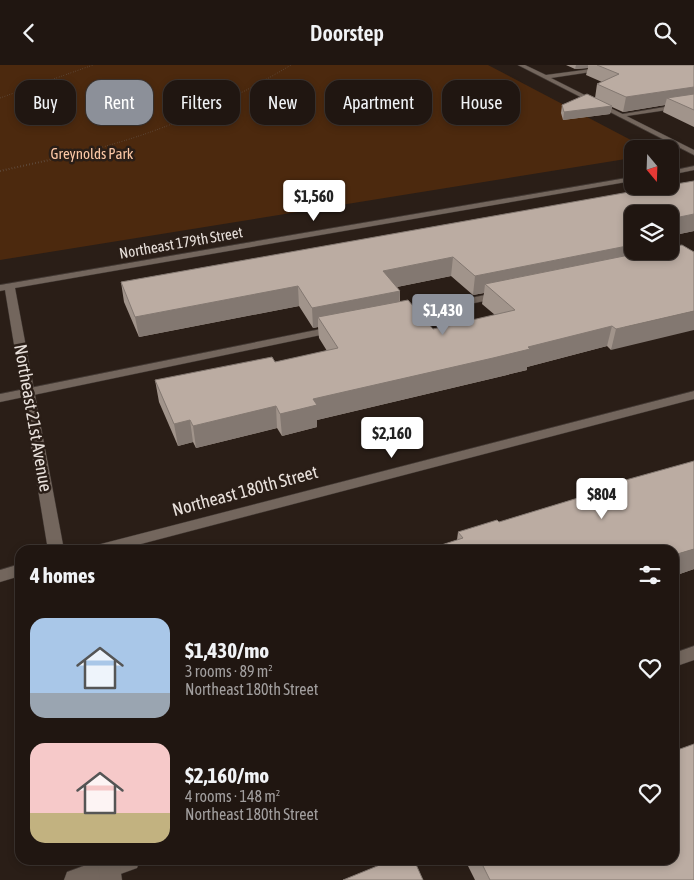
<!DOCTYPE html>
<meta charset="utf-8">
<style>
:root{--surface:#201611;--page:#2d231f;--text:#f1f3f6;--muted:#a29f9f;--line:#3d3531;--accent:#8c9099}
body{margin:0;font-family:"Asap Condensed",sans-serif;background:var(--page);color:var(--text);height:100vh;display:flex;flex-direction:column;font-size:19px;white-space:nowrap}
*{box-sizing:border-box;margin:0}
p{font-size:16px;color:var(--muted)}
.icon{flex:none;width:28px;height:28px;fill:none;stroke:currentColor;stroke-width:2;stroke-linecap:round;stroke-linejoin:round}
.map{position:relative;flex:1;overflow:hidden}
.drawer{position:absolute;left:15px;top:480px;width:664px;height:320px;display:flex;flex-direction:column;background:var(--surface);border-radius:15px;box-shadow:0 2px 8px #0003,0 0 0 1px var(--line)}
.drawer>*{flex:none}
.hud{position:absolute;left:15px;top:15px;width:665px;height:45px;display:flex;gap:10px}
.needle{width:32px;rotate:161deg}
.fabs{position:absolute;left:624px;top:75px;display:grid;gap:10px}
.fabs a{display:grid;place-items:center;width:55px;height:55px;border-radius:10px;background:var(--surface);box-shadow:0 2px 8px #0003,0 0 0 1px var(--line);font-size:25px}
.price{position:absolute;translate:-50% -42px;padding:0 11px;border-radius:5px;background:#fff;color:#222;font-size:16px;line-height:32px;filter:drop-shadow(0 1px 2px #0008)}
.price::after{content:'';position:absolute;left:50%;top:30px;width:15px;height:11px;margin-left:-8px;background:inherit;clip-path:polygon(0 0,100% 0,50% 100%)}
.price.selected{background:var(--accent);color:#fff}
ul{padding:0;list-style:none}
li{display:flex;align-items:center;gap:15px;height:125px;padding:0 15px}
li span{display:grid;place-items:center;flex:none;width:140px;height:100px;border-radius:15px;color:#555}
li>.icon{margin-inline-start:auto}
span .icon{width:60px;height:60px;fill:#fffc;stroke-width:1}
li b{font-size:21px}
h2{display:flex;justify-content:space-between;align-items:center;height:60px;padding:0 15px;font-size:21px}
.tag{padding:0 18px;border-radius:15px;background:var(--surface);box-shadow:0 2px 8px #0003,0 0 0 1px var(--line);font-size:18px;line-height:45px}
.tag.selected{background:var(--accent);color:#fff}
header{display:flex;justify-content:space-between;align-items:center;height:65px;padding:0 15px;background:var(--surface);font-size:22px;font-weight:600}
.map>svg:first-child{display:block}
.green{fill:#4c290e}
.lines{fill:none;stroke-linecap:round;stroke-linejoin:round}
.service-casing{stroke:#413833;stroke-width:1}
.minor-casing{stroke:#413833;stroke-width:1}
.path-far1{stroke:#6c615b;stroke-width:1;stroke-dasharray:0.5 2;stroke-linecap:butt}
.path{stroke:#6c615b;stroke-width:2;stroke-dasharray:0.5 2.5;stroke-linecap:butt}
.service{fill:#73665d;fill-rule:evenodd}
.minor{fill:#73665d;fill-rule:evenodd}
.wall{fill:#a1948b;fill-rule:evenodd}
.shaded-wall{fill:#837871}
.building{fill:#bbaca2;stroke:#837871}
.labels{text-anchor:middle;stroke-width:5;stroke-linejoin:round;paint-order:stroke}
.far-park-label{font-size:15px;fill:#fac6a4;stroke:#2a1e17}
.far-street-label{font-size:15px;fill:#e8e0db;stroke:#2a1e17}
.street-label{font-size:18px;fill:#e8e0db;stroke:#2a1e17}
</style>
<header><svg class="icon" aria-label="back" viewBox="0 0 24 24"><path d="M15 5l-7 7 7 7"/></svg>Doorstep<svg class="icon" aria-label="search" viewBox="0 0 24 24"><circle cx="10" cy="10" r="6"/><path d="M15 15l6 6"/></svg></header>
<div class="map">
<svg width="694" height="815" viewBox="0 0 694 815">
<rect width="100%" height="100%" fill="#2a1e17"/>
<path class="green" d="M 0,0 L 488,0 L 648,84 L 632,84 L 632,93 L 0,195 Z"/>
<g class="lines">
<defs>
<path id="service" d="M 694,37 L 694,41 L 620,52 L 617,50 Z
M 500,227 L 505,230 L 504,232 L 401,253 L 396,250 L 401,247 Z
M 336,261 L 341,264 L 340,266 L 0,337 L 0,329 Z
M 694,581 L 694,595 L 674,602 L 674,588 Z
M 100,795 L 140,795 L 137,803 L 104,815 L 64,815 L 67,807 Z"/>
<path id="minor" d="M 518,0 L 525,0 L 546,10 L 621,0 L 637,0 L 551,13 L 694,85 L 694,90 Z
M 694,101 L 694,105 L 670,110 L 670,106 Z
M 632,112 L 632,116 L 15,223 L 64,485 L 48,485 L 5,225 L 0,226 L 0,220 Z
M 694,326 L 694,334 L 118,485 L 89,485 L 92,481 L 97,480 Z
M 20,499 L 20,511 L 0,517 L 0,505 Z
M 97,795 L 119,795 L 122,815 L 100,815 Z"/>
</defs>
<use href="#service" class="service-casing"/>
<use href="#minor" class="minor-casing"/>
<path class="path-far1" d="M 0,33 L 93,0
M 71,90 C 150,72 221,42 291,0"/>
<path class="path" d="M 0,106 L 76,89"/>
<use href="#service" class="service"/>
<use href="#minor" class="minor"/>
</g>
<path class="wall" d="M 566,0 L 694,0 L 694,62 L 663,47 L 665,40 L 623,47 L 612,42 L 610,49 L 563,55 L 561,48 L 562,40 L 595,33 L 597,19 L 602,17 L 586,10 L 588,3 L 575,4 Z
M 694,116 L 694,166 L 670,171 L 632,149 L 670,186 L 611,285 L 607,281 L 527,302 L 527,305 L 490,314 L 317,355 L 317,362 L 282,371 L 277,363 L 196,383 L 193,377 L 178,381 L 159,337 L 155,315 L 275,297 L 327,286 L 319,273 L 318,262 L 313,263 L 299,241 L 139,272 L 124,237 L 121,217 ZM 451,211 L 473,230 L 484,228 L 482,239 L 495,250 L 433,264 L 400,236 L 400,226 L 397,222 Z
M 622,416 L 694,504 L 674,511 L 674,485 L 426,485 L 457,475 L 458,467 L 499,457 L 621,420 Z
M 465,795 L 674,795 L 694,815 L 475,815 Z"/>
<path class="shaded-wall" d="M 576,0 L 588,0 L 588,3 L 575,4 Z
M 694,22 L 694,36 L 667,33 L 665,40 L 623,47 L 626,32 Z
M 612,41 L 610,49 L 563,55 L 564,47 Z
M 694,149 L 694,166 L 670,171 L 670,154 Z
M 632,180 L 632,186 L 666,186 L 485,219 L 484,228 L 473,230 L 475,211 Z
M 453,192 L 451,211 L 382,225 L 383,206 Z
M 298,221 L 299,241 L 139,272 L 135,252 Z
M 400,226 L 399,245 L 318,252 L 318,262 L 313,263 L 312,243 Z
M 694,246 L 694,265 L 611,285 L 616,264 Z
M 612,261 L 607,281 L 527,302 L 527,305 L 490,314 L 317,355 L 317,362 L 282,371 L 280,349 L 313,334 Z
M 276,341 L 277,363 L 196,383 L 193,361 Z
M 190,355 L 193,377 L 178,381 L 174,359 Z
M 666,482 L 664,485 L 656,485 Z
M 694,484 L 694,504 L 674,511 L 674,490 Z"/>
<path class="building" d="M 597,0 L 694,0 L 694,22 L 626,32 L 597,19 L 619,9 Z
M 587,29 L 612,41 L 564,47 L 562,40 Z
M 694,29 L 694,45 L 667,33 Z
M 694,116 L 694,149 L 670,154 L 670,149 L 632,149 L 632,180 L 475,211 L 453,192 L 383,206 L 400,226 L 312,243 L 298,221 L 135,252 L 121,217 L 663,121 L 670,121 L 670,120 Z
M 682,180 L 694,187 L 694,246 L 616,264 L 612,261 L 528,282 L 530,284 L 493,293 L 313,334 L 317,340 L 280,349 L 276,341 L 193,361 L 190,355 L 174,359 L 155,315 L 272,292 L 275,297 L 338,283 L 318,252 L 408,235 L 433,264 L 515,245 L 485,219 L 649,186 L 670,186 L 670,182 Z
M 694,396 L 694,484 L 674,490 L 674,485 L 668,485 L 666,482 L 656,485 L 426,485 L 463,473 L 458,467 L 497,455 L 499,457 L 624,419 L 622,416 Z
M 674,676 L 680,684 L 694,679 L 694,815 L 490,815 L 480,795 L 674,795 Z
M 392,795 L 414,795 L 423,815 L 343,815 Z"/>
<g class="labels">
<g class="far-park-label">
<text x="92" y="94">Greynolds Park</text>
</g>
<g class="far-street-label">
<text transform="translate(181 178) rotate(-10)" y="5">Northeast 179th Street</text>
</g>
<g class="street-label">
<text transform="translate(33 353) rotate(80)" y="6">Northeast 21st Avenue</text>
<text transform="translate(245 426) rotate(-15)" y="6">Northeast 180th Street</text>
</g>
</g>
</svg>
<div class="fabs">
<a><svg class="needle" viewBox="-14 -14 28 28"><path d="M0-13l5 13h-10z" fill="#e53935"/><path d="M0 13l5-13h-10z" fill="#a29f9f"/></svg></a>
<a><svg class="icon" aria-label="layers" viewBox="0 0 24 24"><path d="M12 4l9 5-9 5-9-5zM3 14l9 5 9-5"/></svg></a>
</div>
<b class="price" style="left:314px;top:157px">$1,560</b>
<b class="price selected" style="left:443px;top:271px">$1,430</b>
<b class="price" style="left:392px;top:394px">$2,160</b>
<b class="price" style="left:602px;top:455px">$804</b>
<div class="hud">
<a class="tag">Buy</a>
<a class="tag selected">Rent</a>
<a class="tag">Filters</a>
<a class="tag">New</a>
<a class="tag">Apartment</a>
<a class="tag">House</a>
</div>
<section class="drawer">
<h2>4 homes<svg class="icon" aria-label="filters" viewBox="0 0 24 24"><path d="M4 7h16M4 17h16"/><circle cx="9" cy="7" r="2"/><circle cx="15" cy="17" r="2"/></svg></h2>
<ul>
<li><span style="background:linear-gradient(#a9c7e8 75%,#9aa5b1 0)"><svg class="icon" aria-label="home" viewBox="0 0 24 24"><path d="M3 11l9-7 9 7M6 9v11h12V9"/></svg></span><div><b>$1,430/mo</b><p>3 rooms · 89 m²</p><p>Northeast 180th Street</p></div><svg class="icon" aria-label="heart" viewBox="0 0 24 24"><path d="M12 20l-8-8c-3-5 5-10 8-4 3-6 11-1 8 4z"/></svg></li>
<li><span style="background:linear-gradient(#f6c9c9 70%,#c2b280 0)"><svg class="icon" aria-label="home" viewBox="0 0 24 24"><path d="M3 11l9-7 9 7M6 9v11h12V9"/></svg></span><div><b>$2,160/mo</b><p>4 rooms · 148 m²</p><p>Northeast 180th Street</p></div><svg class="icon" aria-label="heart" viewBox="0 0 24 24"><path d="M12 20l-8-8c-3-5 5-10 8-4 3-6 11-1 8 4z"/></svg></li>
</ul>
</section>
</div>
